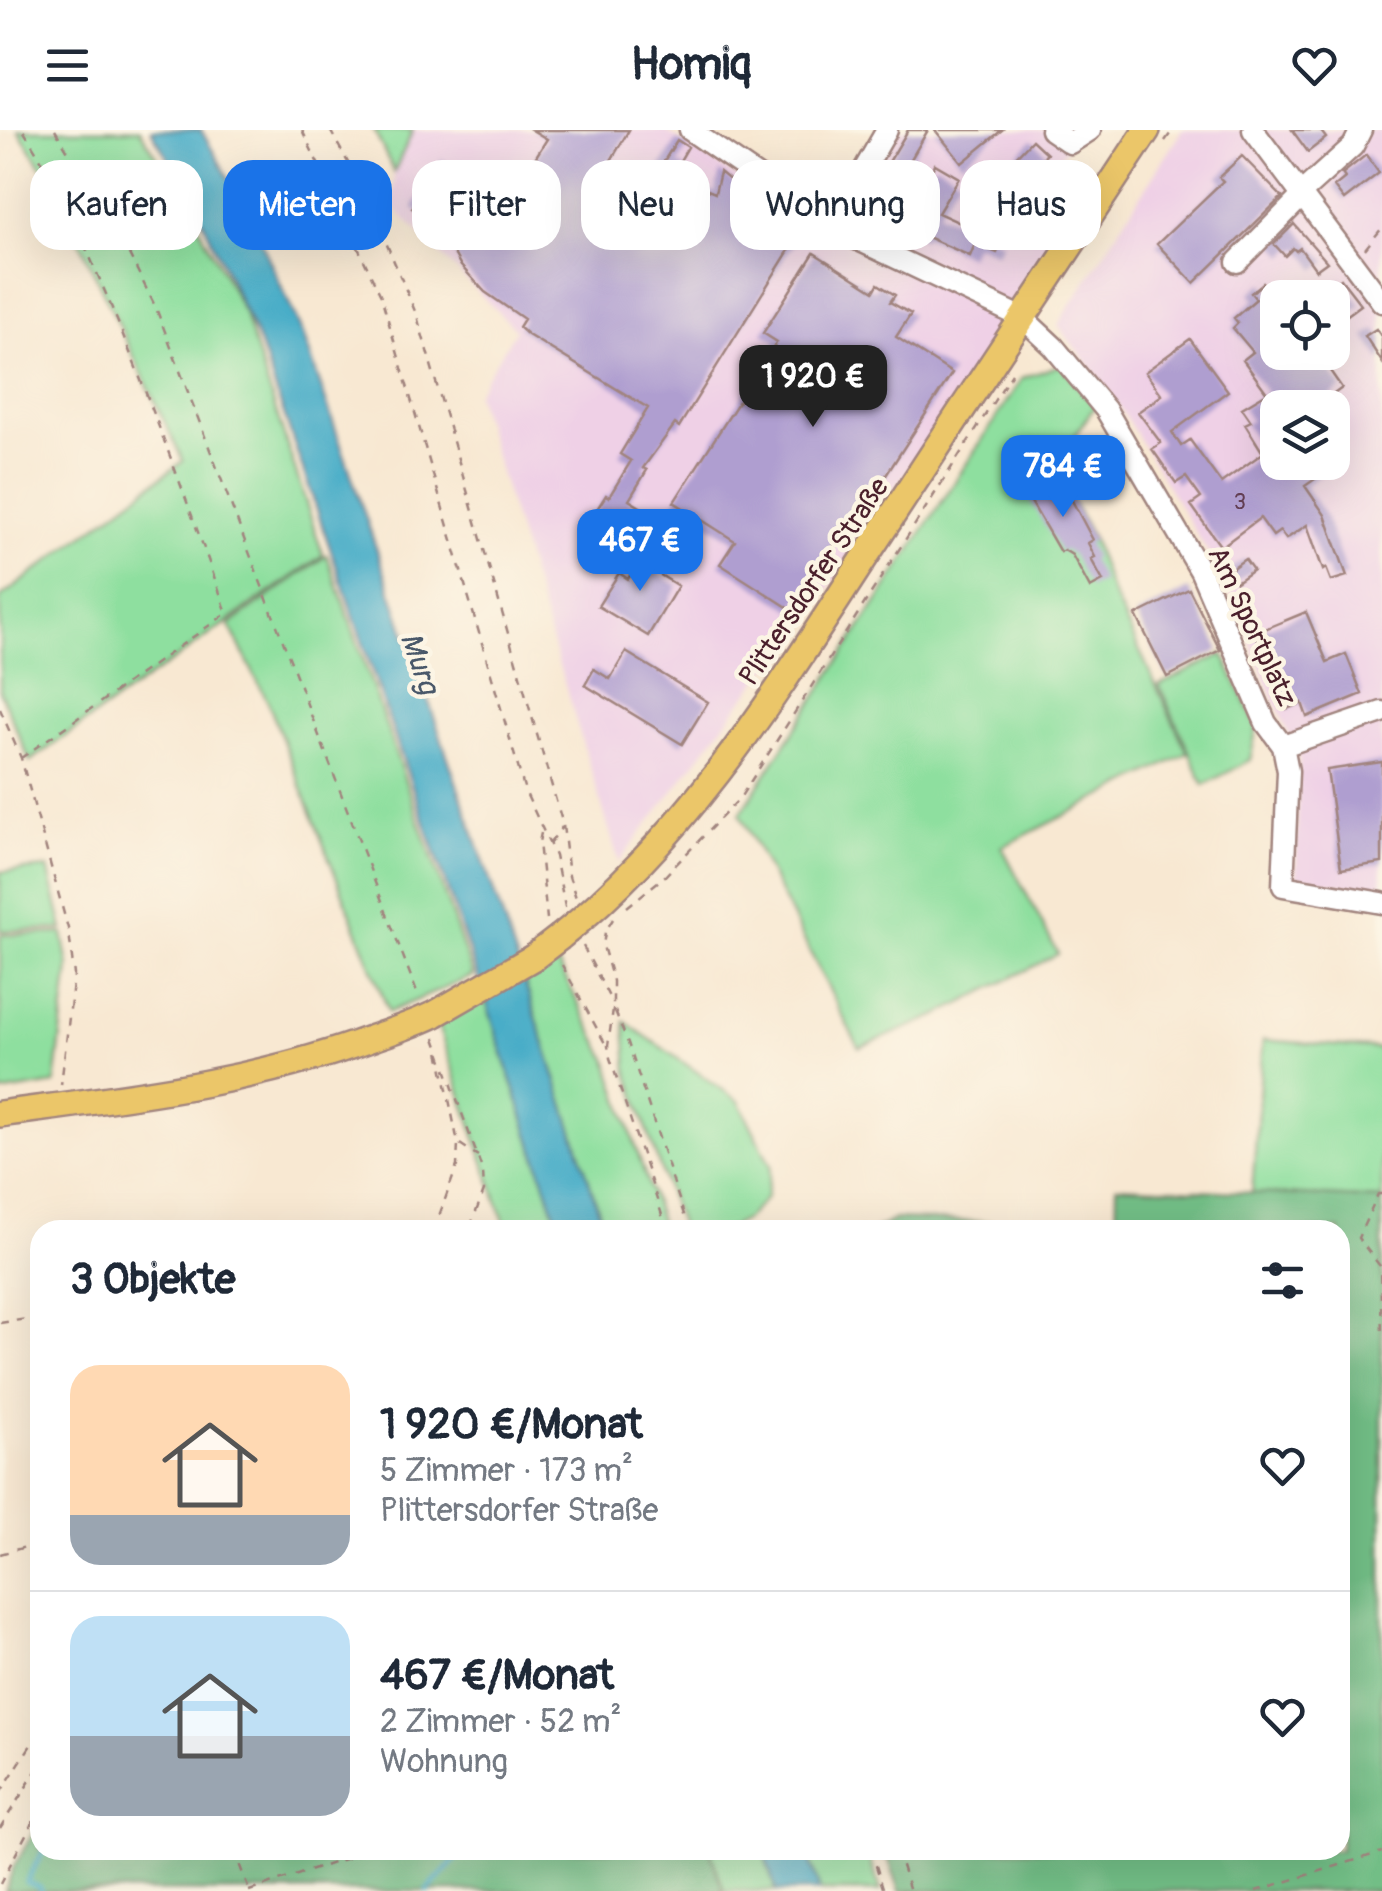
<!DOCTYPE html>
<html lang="de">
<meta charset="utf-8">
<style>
:root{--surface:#fff;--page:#f6f6f7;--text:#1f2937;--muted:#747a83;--line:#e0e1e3;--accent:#1a73e8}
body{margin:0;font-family:Pangolin,sans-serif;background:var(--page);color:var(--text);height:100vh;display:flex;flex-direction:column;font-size:38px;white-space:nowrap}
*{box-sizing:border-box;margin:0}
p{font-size:32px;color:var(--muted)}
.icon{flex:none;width:55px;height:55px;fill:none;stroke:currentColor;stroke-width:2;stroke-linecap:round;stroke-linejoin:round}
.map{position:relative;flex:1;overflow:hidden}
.side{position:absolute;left:30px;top:1090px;width:1320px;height:640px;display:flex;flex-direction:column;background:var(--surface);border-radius:30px;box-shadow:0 10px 40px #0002}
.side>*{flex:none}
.top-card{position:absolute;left:30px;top:30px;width:1322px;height:90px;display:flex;gap:20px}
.tools{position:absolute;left:1260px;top:150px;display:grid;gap:20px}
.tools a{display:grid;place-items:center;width:90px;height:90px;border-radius:20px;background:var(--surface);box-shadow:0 10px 40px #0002;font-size:50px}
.price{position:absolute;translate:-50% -85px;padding:0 22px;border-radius:20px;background:var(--accent);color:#fff;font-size:32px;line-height:65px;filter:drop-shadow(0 2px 5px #0008)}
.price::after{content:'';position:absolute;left:50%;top:60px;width:30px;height:22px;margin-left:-15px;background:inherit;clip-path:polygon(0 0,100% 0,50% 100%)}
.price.active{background:#222;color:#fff}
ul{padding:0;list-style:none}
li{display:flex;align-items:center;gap:30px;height:250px;padding:0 40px}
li+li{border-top:2px solid var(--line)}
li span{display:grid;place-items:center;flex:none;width:280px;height:200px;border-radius:30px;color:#555}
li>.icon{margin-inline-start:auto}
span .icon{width:120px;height:120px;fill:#fffc;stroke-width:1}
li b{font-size:42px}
h2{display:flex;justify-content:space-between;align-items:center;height:120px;padding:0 40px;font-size:42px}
.pill{padding:0 35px;border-radius:30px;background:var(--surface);box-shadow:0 10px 40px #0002;font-size:35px;line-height:90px}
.pill.active{background:var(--accent);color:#fff}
header{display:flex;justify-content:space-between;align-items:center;height:130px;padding:0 40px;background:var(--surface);font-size:45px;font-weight:800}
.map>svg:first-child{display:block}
.built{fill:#efd0e6;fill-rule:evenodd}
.green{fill:#8edf9f;stroke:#6c7f65;stroke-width:2.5}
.forest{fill:#72be86;stroke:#5e6e58;stroke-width:2.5}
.water{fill:#48adc8;stroke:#49667a;stroke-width:2.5}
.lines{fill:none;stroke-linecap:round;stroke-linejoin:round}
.stream{stroke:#48adc8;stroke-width:5}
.building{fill:#af9ed0}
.minor-casing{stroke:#a1847e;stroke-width:25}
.major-casing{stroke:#a1847e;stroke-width:30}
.path{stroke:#a1847e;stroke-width:2.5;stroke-dasharray:8 8;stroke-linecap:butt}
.minor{stroke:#fff;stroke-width:20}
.major{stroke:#ebc669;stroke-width:25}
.major-bridge-casing{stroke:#a1847e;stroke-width:30;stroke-linecap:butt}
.major-bridge{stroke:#ebc669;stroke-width:25}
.labels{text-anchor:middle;stroke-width:9;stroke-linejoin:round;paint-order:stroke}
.number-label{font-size:22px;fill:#633f54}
.street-label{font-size:28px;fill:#4a1f2b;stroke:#fcf5e5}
.water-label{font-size:30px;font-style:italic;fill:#49586a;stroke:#fcf5e5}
</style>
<header><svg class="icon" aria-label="menu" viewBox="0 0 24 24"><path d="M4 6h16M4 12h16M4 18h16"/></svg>Homiq<svg class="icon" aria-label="heart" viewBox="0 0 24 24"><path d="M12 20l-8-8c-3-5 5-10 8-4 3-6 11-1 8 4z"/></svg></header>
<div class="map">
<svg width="1382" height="1761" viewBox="0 0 1382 1761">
<rect width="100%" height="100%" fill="#fcf5e5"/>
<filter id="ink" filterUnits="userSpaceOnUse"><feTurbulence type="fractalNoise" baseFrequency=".01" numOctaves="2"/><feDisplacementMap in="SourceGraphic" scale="20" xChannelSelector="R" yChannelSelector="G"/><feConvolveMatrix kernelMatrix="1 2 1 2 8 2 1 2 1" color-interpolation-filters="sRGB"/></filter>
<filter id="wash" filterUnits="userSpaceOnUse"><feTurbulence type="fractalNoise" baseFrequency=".0048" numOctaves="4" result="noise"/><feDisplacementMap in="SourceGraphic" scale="40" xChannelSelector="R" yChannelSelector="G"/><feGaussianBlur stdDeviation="2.25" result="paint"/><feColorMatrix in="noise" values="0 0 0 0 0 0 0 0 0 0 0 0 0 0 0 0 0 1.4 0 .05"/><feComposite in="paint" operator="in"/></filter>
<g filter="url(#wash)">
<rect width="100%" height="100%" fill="#f8e8d2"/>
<path class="built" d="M 413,0 L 664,0 L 837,111 L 897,0 L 1081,0 L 1060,26 L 1091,64 L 837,447 L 619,732 L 476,264 L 516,200 L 393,77 L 394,42 Z
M 1182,0 L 1382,0 L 1382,762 L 1296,747 L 1299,629 L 1221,444 L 1117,273 L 1058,195 ZM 1278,168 L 1332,168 L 1332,222 L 1278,222 ZM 1278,278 L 1332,278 L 1332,332 L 1278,332 Z"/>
<path class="green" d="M 18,0 L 140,0 L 191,81 L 244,183 L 323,425 L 30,631 L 0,562 L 0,468 L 183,331 L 51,51 Z
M 374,0 L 413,0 L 394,42 Z
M 1061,235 L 1095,276 L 1054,336 L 1093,410 L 1109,456 L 1188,623 L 1002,717 L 1058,824 L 936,886 L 859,918 L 740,684 L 1022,248 Z
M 327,425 L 473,846 L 389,882 L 268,572 L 229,495 Z
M 1223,524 L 1257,597 L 1250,630 L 1204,655 L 1159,555 Z
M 48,738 L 63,799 L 0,801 L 0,742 Z
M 63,803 L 69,837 L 55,954 L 0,963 L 0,805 Z
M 554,826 L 607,929 L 663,1100 L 605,1100 L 523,847 Z
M 485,868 L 560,1100 L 507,1100 L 437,893 Z
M 625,892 L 739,971 L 771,1036 L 766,1068 L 746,1089 L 724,1100 L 681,1100 L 628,943 Z
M 1263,910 L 1382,919 L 1382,1069 L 1252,1064 Z
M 710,1720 L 763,1720 L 776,1761 L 724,1761 Z
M 806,1720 L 867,1720 L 881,1761 L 820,1761 Z"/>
<path class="forest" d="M 1117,1056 L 1382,1069 L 1382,1761 L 900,1761 L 885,1720 L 1340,1720 L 1340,1100 L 875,1100 L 895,1089 L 1116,1096 Z
M 40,1691 L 40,1720 L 710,1720 L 724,1761 L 5,1761 L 13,1738 Z"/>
<path class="water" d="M 151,0 L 201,0 L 245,76 L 303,204 L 523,847 L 605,1100 L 560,1100 L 485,868 L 260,215 L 196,76 Z
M 763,1720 L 806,1720 L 820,1761 L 776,1761 Z"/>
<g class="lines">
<path class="stream" d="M 41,1761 L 40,1757 L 26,1752 L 44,1720
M 427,1761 L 464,1720"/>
</g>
<g id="blocks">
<path class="building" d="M 532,0 L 629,0 L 590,66 L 667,116 L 673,117 L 698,80 L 692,76 L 703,58 L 715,63 L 720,42 L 750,67 L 742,80 L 770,98 L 780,93 L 794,102 L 796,109 L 679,297 L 675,294 L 643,338 L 647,340 L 629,370 L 658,388 L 649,402 L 629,390 L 613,416 L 594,404 L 601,392 L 592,387 L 606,365 L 609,367 L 631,331 L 620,324 L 648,278 L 528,205 L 519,197 L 524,189 L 485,162 L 461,136 L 452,120 L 448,101 L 412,78 L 441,29 L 509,70 L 547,9 Z
M 908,0 L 928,0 L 911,29 L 931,42 L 935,34 L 959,48 L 938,83 L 1002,112 L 997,123 L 975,114 L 970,126 L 925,106 L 923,109 L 864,74 Z
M 935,0 L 1002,0 L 962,33 Z
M 1292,0 L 1320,0 L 1326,8 L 1308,22 Z
M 677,10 L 688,17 L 678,34 L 687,40 L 664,77 L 655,71 L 654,74 L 642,67 L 647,59 L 645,49 L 656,44 Z
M 1032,10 L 1047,24 L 1028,43 L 1022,37 L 1018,41 L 1010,33 Z
M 1366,25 L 1379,43 L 1344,70 L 1334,57 L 1345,48 L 1342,44 Z
M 1242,26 L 1282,67 L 1194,153 L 1157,114 L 1223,51 L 1219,47 Z
M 1057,79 L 1069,87 L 1060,100 L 1047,92 Z
M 1294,94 L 1327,132 L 1316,140 L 1300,118 L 1296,121 L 1293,118 L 1285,126 L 1274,114 Z
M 814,123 L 874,161 L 878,154 L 895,165 L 890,172 L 911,184 L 896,207 L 952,243 L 863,381 L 858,378 L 792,480 L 720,434 L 735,411 L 674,372 L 777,212 L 763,203 Z
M 1341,149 L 1361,175 L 1342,189 L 1332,176 L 1332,168 L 1317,168 Z
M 1263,153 L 1278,172 L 1278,222 L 1317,222 L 1342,258 L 1315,278 L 1262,278 L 1278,302 L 1278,332 L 1318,332 L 1325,342 L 1305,356 L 1325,385 L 1347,446 L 1331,451 L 1326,438 L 1323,440 L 1307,395 L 1286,409 L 1280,401 L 1273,406 L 1260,388 L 1221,417 L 1191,375 L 1201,368 L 1186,347 L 1176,353 L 1152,319 L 1161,313 L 1138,282 L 1162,265 L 1145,242 L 1190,209 L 1228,261 L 1172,302 L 1181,316 L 1190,310 L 1221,353 L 1263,323 L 1245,294 L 1251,291 L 1242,278 L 1267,263 L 1243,230 L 1253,222 L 1233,198 L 1238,193 L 1234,188 L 1256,169 L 1251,163 Z
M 1376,199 L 1382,207 L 1382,232 L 1365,206 Z
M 1050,329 L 1093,410 L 1088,413 L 1095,427 L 1091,429 L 1103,451 L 1090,458 L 1072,425 L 1064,420 L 1060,422 L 1027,365 L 1038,359 L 1030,344 Z
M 648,417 L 664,426 L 654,441 L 678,456 L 648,506 L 598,476 L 619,443 L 628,449 Z
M 1245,429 L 1253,440 L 1236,452 L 1228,441 Z
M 1189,459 L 1220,520 L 1167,547 L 1136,485 Z
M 1306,482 L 1327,532 L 1346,524 L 1362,564 L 1307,587 L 1302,573 L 1287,579 L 1255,503 Z
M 626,522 L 708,572 L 682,614 L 585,555 L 594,539 L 610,549 Z
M 1382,632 L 1382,733 L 1341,739 L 1327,640 Z"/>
</g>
</g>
<g filter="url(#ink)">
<use href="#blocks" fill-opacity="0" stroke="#a1847e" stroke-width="2.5"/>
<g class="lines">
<defs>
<path id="minor" d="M 690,0 L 831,97 L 1023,188 L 1053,216 L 1106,280 L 1201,442 L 1266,593 L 1283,616 L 1288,641 L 1283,756 L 1382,773
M 1051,0 L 1070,13 L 1090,0
M 1253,0 L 1382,172
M 1302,62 L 1353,16 L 1361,0
M 831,97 L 887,0
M 1237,132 L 1304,64
M 1283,616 L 1382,582"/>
<path id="major" d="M 560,807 C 692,702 780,557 871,418 C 962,278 1055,140 1147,0
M 0,984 C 125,967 252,953 370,909 C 392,901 415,894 435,884"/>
</defs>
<use href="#minor" class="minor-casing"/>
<use href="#major" class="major-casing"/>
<path class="path" d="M 55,0 L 121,108 L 156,178 L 419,868
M 302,0 L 381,166 L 525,661 L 555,726 L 565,777
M 330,0 L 366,65 L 417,186 L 563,695 L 569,746 L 576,768
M 1165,11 L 1173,0
M 1365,119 L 1382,98
M 0,579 L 21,628 L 69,802 L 74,845 L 61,955
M 21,628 L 227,483 C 194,390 160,297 123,205 C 94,134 64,65 23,0
M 541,703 L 539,712 L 547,789
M 550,713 L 562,697
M 627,777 L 665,746 L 740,668 L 1012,243
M 613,789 L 605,802 L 603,816 L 613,851 L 613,876 L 628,913 L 689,1100
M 583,816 L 611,871
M 562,835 L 606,915
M 613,879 L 608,916 L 610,928 L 667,1100
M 435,908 L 483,1042 L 484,1061 L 469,1100
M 460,1014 L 478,1026
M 1382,1064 L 1378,1064 L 1358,1108 L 1380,1136 L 1382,1204
M 434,1100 L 457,1036 L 458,1013 L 438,916
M 0,1193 L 40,1187
M 0,1424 L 40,1413
M 0,1663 L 40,1601
M 0,1698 L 40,1635
M 234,1720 L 249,1760
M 871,1720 L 884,1761
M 897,1720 L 910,1761
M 0,1754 L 40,1678
M 249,1761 L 372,1720
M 1256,1761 L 1382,1722"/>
<use href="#minor" class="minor"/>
<use href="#major" class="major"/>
<defs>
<path id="major-bridge" d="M 435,884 L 534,827 L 560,807"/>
</defs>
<use href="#major-bridge" class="major-bridge-casing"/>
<use href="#major-bridge" class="major-bridge"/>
</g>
</g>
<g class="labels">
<g class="number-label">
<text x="1240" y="379">3</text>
</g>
<g class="street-label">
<text transform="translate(813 451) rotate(-56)" y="10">Plittersdorfer Straße</text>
<text transform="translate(1253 496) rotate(65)" y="10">Am Sportplatz</text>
</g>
<g class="water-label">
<text transform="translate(420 533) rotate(71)" y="10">Murg</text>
</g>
</g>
</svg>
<div class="tools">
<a><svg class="icon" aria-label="locate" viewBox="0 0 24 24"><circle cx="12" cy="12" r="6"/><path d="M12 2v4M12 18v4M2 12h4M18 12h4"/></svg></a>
<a><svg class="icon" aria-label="layers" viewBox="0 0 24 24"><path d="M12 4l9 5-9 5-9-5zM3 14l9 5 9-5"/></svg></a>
</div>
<b class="price active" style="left:813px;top:300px">1 920 €</b>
<b class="price" style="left:1063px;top:390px">784 €</b>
<b class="price" style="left:640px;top:464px">467 €</b>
<div class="top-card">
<a class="pill">Kaufen</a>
<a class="pill active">Mieten</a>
<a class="pill">Filter</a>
<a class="pill">Neu</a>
<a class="pill">Wohnung</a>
<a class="pill">Haus</a>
</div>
<section class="side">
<h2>3 Objekte<svg class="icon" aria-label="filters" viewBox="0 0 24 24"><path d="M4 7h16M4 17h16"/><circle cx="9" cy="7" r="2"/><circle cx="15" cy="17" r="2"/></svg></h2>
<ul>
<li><span style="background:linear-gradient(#ffd9b3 75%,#9aa5b1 0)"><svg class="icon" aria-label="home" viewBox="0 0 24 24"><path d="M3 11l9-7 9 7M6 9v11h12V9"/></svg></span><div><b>1 920 €/Monat</b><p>5 Zimmer · 173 m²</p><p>Plittersdorfer Straße</p></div><svg class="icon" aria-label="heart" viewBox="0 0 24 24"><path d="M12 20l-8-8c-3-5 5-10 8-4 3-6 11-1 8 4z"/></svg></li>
<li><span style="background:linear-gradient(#bfe0f5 60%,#9aa5b1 0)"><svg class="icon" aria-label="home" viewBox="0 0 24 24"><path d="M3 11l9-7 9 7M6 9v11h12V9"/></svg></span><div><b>467 €/Monat</b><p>2 Zimmer · 52 m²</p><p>Wohnung</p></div><svg class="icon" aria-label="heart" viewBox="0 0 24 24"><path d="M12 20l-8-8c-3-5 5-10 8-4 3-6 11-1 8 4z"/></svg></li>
</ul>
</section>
</div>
